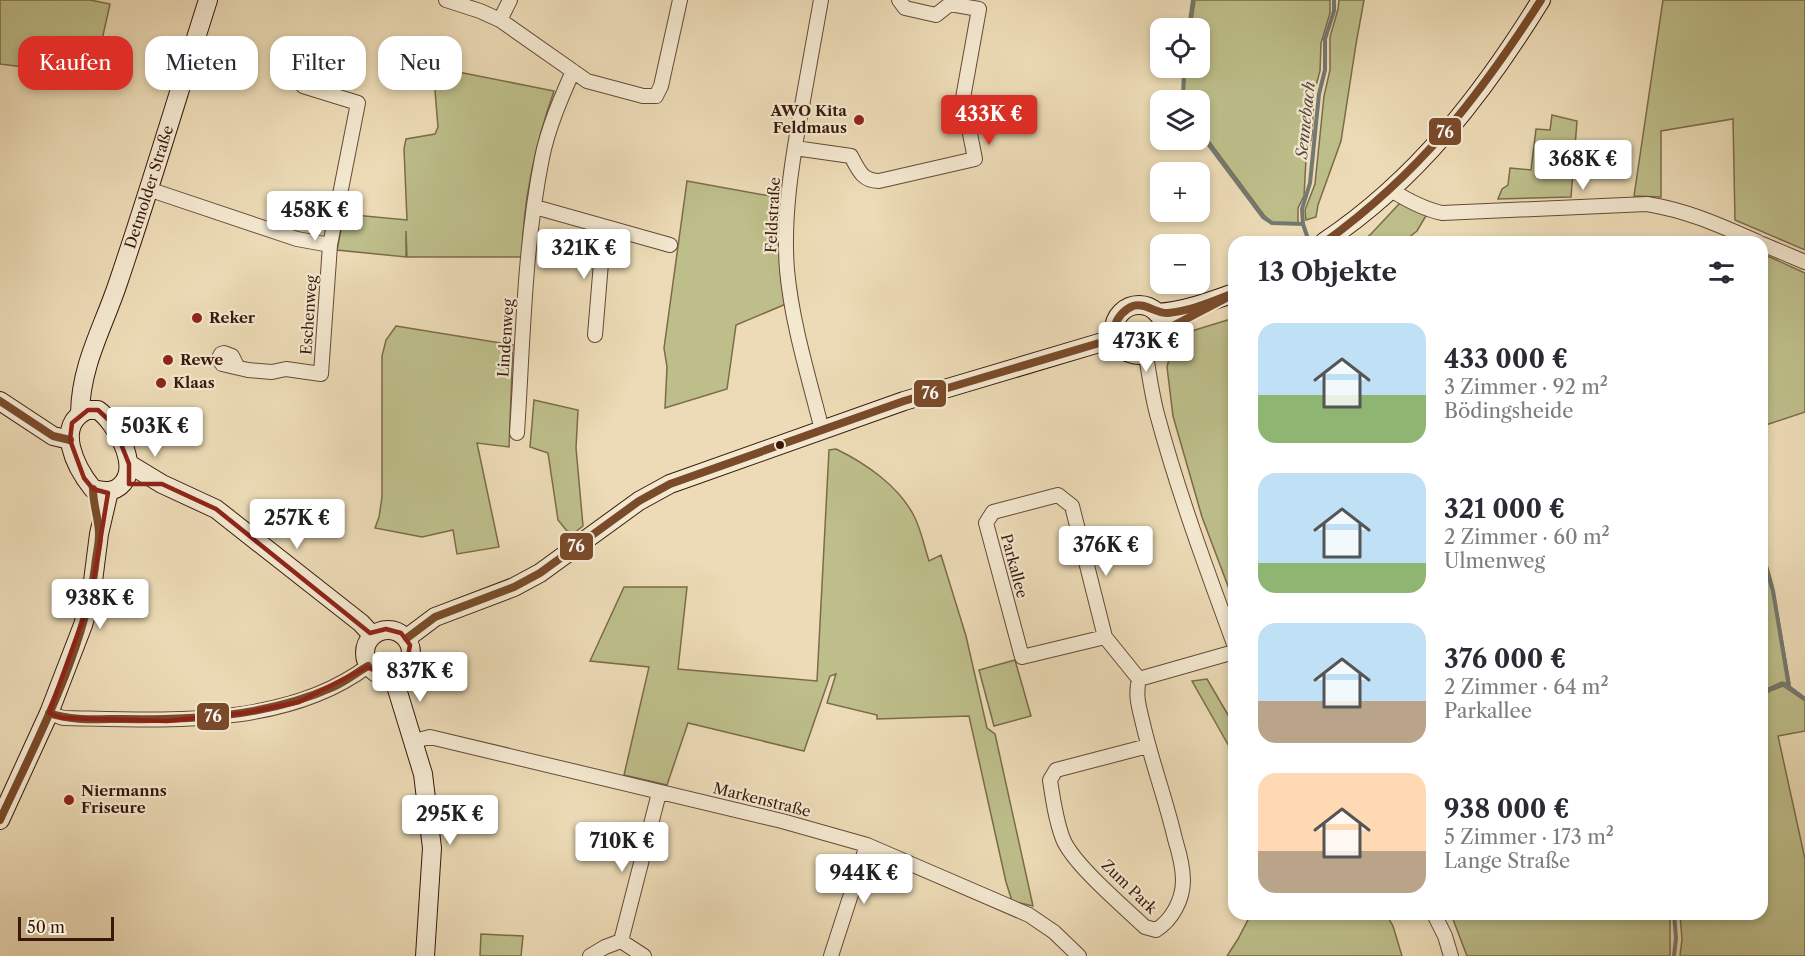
<!DOCTYPE html>
<html lang="de">
<meta charset="utf-8">
<style>
:root{--surface:#fff;--page:#f2f2f3;--text:#2b2b33;--muted:#7c7c81;--accent:#d93025}
body{margin:0;font-family:"Libre Caslon Text",serif;background:var(--page);color:var(--text);height:100vh;display:flex;flex-direction:column;font-size:22px;white-space:nowrap}
*{box-sizing:border-box;margin:0}
p{font-size:20px;color:var(--muted)}
.icon{flex:none;width:33px;height:33px;fill:none;stroke:currentColor;stroke-width:2;stroke-linecap:round;stroke-linejoin:round}
.map{position:relative;flex:1;overflow:hidden}
.side{position:absolute;left:1228px;top:236px;width:540px;height:684px;display:flex;flex-direction:column;background:var(--surface);border-radius:18px;box-shadow:0 3px 9px #0003}
.side>*{flex:none}
.hud{position:absolute;left:18px;top:36px;width:570px;height:54px;display:flex;gap:12px}
.buttons{position:absolute;left:1150px;top:18px;display:grid;gap:12px}
.buttons a{display:grid;place-items:center;width:60px;height:60px;border-radius:12px;background:var(--surface);box-shadow:0 3px 9px #0003;font-size:30px}
.scale{position:absolute;left:18px;bottom:15px;width:96px;box-sizing:border-box;padding-left:6px;border:3px solid #39180a;border-top:0;font-size:16px;line-height:21px;white-space:nowrap;color:#39180a;-webkit-text-stroke:4px #f3e8d0;paint-order:stroke}
.price{position:absolute;translate:-50% -51px;padding:0 14px;border-radius:6px;background:#fff;color:#222;font-size:20px;line-height:39px;filter:drop-shadow(0 2px 3px #0008)}
.price::after{content:'';position:absolute;left:50%;top:36px;width:18px;height:14px;margin-left:-9px;background:inherit;clip-path:polygon(0 0,100% 0,50% 100%)}
.price.current{background:var(--accent);color:#fff}
ul{padding:0;list-style:none}
li{display:flex;align-items:center;gap:18px;height:150px;padding:0 30px}
li span{display:grid;place-items:center;flex:none;width:168px;height:120px;border-radius:18px;color:#555}
li>.icon{margin-inline-start:auto}
span .icon{width:72px;height:72px;fill:#fffc;stroke-width:1}
li b{font-size:26px}
h2{display:flex;justify-content:space-between;align-items:center;height:72px;padding:0 30px;font-size:26px}
.tag{padding:0 21px;border-radius:18px;background:var(--surface);box-shadow:0 3px 9px #0003;font-size:21px;line-height:54px}
.tag.current{background:var(--accent);color:#fff}
.map>svg:first-child{display:block}
.green{fill:#bdbe8a;stroke:#7b6b4a;stroke-width:1.5}
.lines{fill:none;stroke-linecap:round;stroke-linejoin:round}
.stream{stroke:#737971;stroke-width:4}
.street-casing{stroke:#664935;stroke-width:16}
.secondary-casing{stroke:#39180a;stroke-width:20}
.street{stroke:#f3e8d0;stroke-width:14}
.secondary{stroke:#f3e8d0;stroke-width:18}
.bus-1-casing{stroke:#f3e8d0;stroke-width:12}
.bus-1{stroke:#7a4b2a;stroke-width:8}
.marked{fill:none;stroke:#8f2418;stroke-width:4.5;stroke-linejoin:round}
.poi-dot{fill:#8f2418;stroke:#f3e8d0;stroke-width:2}
.bus-dot{fill:#39180a;stroke:#f3e8d0;stroke-width:2}
.labels{text-anchor:middle;stroke-width:4.5;stroke-linejoin:round;paint-order:stroke}
.poi-label{font-size:15px;font-weight:bold;fill:#39180a;stroke:#f3e8d0;text-anchor:start}
.street-label{font-size:15px;fill:#39180a;stroke:#f3e8d0}
.water-label{font-size:16px;font-style:italic;fill:#56483e;stroke:#f3e8d0}
.line-badge{stroke:#f3e8d0;stroke-width:2}
.badge-label{font-size:16px;text-anchor:middle;font-weight:bold;fill:#fff}
</style>
<div class="map">
<svg width="1805" height="956" viewBox="0 0 1805 956">
<rect width="100%" height="100%" fill="#ecdbb6"/>
<filter id="stains"><feTurbulence type="fractalNoise" baseFrequency=".00333" numOctaves="4"/><feColorMatrix values="0 0 0 0 .2 0 0 0 0 .09 0 0 0 0 .02 0 0 0 .5 -.17"/></filter>
<radialGradient id="worn" r=".72"><stop offset=".6" stop-color="#630" stop-opacity="0"/><stop offset="1" stop-color="#630" stop-opacity=".3"/></radialGradient>
<path class="green" d="M 0,0 L 90,0 L 110,4 L 94,76 L 0,64 Z
M 1195,0 L 1330,0 L 1330,13 L 1321,43 L 1320,71 L 1314,93 L 1312,136 L 1306,159 L 1304,196 L 1298,208 L 1298,223 L 1272,223 L 1264,215 L 1200,129 L 1200,100 L 1185,100 L 1184,89 L 1186,68 L 1200,68 L 1200,28 L 1191,28 Z
M 1339,0 L 1364,0 L 1356,44 L 1341,141 L 1318,205 L 1316,217 L 1306,220 L 1305,210 L 1315,184 L 1324,96 L 1330,70 L 1330,37 L 1338,9 Z
M 1663,0 L 1805,0 L 1805,250 L 1735,220 L 1733,119 L 1661,131 L 1661,197 L 1634,196 Z
M 433,67 L 554,91 C 535,145 523,199 522,257 L 407,257 L 406,231 L 406,257 L 337,250 L 344,214 L 407,220 L 404,149 L 406,139 L 435,134 L 438,127 Z
M 1552,115 L 1577,121 L 1571,197 L 1498,199 L 1502,189 L 1508,185 L 1510,168 L 1531,170 L 1536,129 L 1550,130 Z
M 687,181 L 781,198 L 781,270 L 786,304 L 736,325 L 727,389 L 665,408 L 667,367 L 664,348 Z
M 1400,203 L 1427,214 L 1417,231 L 1404,241 L 1361,242 L 1371,234 Z
M 1763,254 L 1805,273 L 1805,412 L 1763,426 Z
M 1234,318 L 1234,602 L 1202,517 L 1173,416 L 1167,367 L 1169,359 L 1182,337 L 1195,330 Z
M 396,326 L 513,345 L 509,447 L 477,443 L 499,547 L 457,554 L 453,530 L 422,537 L 375,528 L 379,517 L 382,497 L 382,356 L 386,340 Z
M 534,400 L 578,410 L 576,448 L 583,526 L 574,533 L 567,531 L 558,520 L 548,453 L 530,447 Z
M 836,449 C 865,463 899,486 914,516 C 921,529 924,546 929,561 L 941,555 L 966,636 L 987,728 L 995,734 L 1033,906 L 1012,901 L 1006,882 L 969,716 L 877,719 L 877,715 L 827,703 L 836,674 L 830,676 L 804,751 L 688,723 L 667,785 L 624,775 L 649,667 L 590,661 L 624,587 L 687,587 L 678,669 L 817,681 L 829,450 Z
M 1763,550 L 1773,586 L 1790,684 L 1782,682 L 1763,691 Z
M 1015,660 L 1031,716 L 994,726 L 979,670 Z
M 1207,679 L 1234,725 L 1234,755 L 1192,681 Z
M 1783,686 L 1805,701 L 1805,731 L 1778,736 L 1805,859 L 1805,956 L 1680,956 L 1682,939 L 1680,914 L 1762,914 L 1763,697 L 1770,691 Z
M 1251,914 L 1386,914 L 1393,926 L 1402,956 L 1227,956 L 1238,939 Z
M 1451,914 L 1670,914 L 1670,956 L 1467,956 Z
M 481,934 L 523,936 L 521,956 L 480,956 Z"/>
<g class="lines">
<path class="stream" d="M 1189,28 L 1193,0
M 1183,100 L 1184,68
M 1200,133 L 1263,217 L 1272,223 L 1303,224
M 1309,242 L 1303,224 L 1302,209 L 1310,183 L 1319,94 L 1325,70 L 1325,39 L 1334,11 L 1334,0
M 1762,556 L 1773,591 L 1789,687
M 1762,693 L 1781,684 L 1785,684 L 1805,699
M 1674,956 L 1676,938 L 1674,914"/>
<defs>
<path id="street" d="M 446,0 L 480,11 L 500,20 L 587,81 L 643,96 L 656,96 L 661,86 L 680,0
M 821,0 C 814,39 807,78 800,117 C 791,167 783,219 787,270 C 792,324 809,378 822,430
M 500,20 L 510,0
M 795,148 L 851,156 C 858,169 862,181 879,181 L 975,159 L 963,98 L 979,9 L 950,4 L 936,15 L 905,8 L 899,0
M 148,189 L 297,239 L 330,245
M 1391,190 C 1407,200 1423,209 1442,213 L 1647,204 C 1689,211 1719,225 1758,242
M 535,207 L 670,245
M 1762,244 L 1805,262
M 595,335 L 604,227
M 1146,355 C 1149,375 1152,395 1157,414 C 1178,492 1206,568 1234,644
M 237,366 L 232,356 L 224,353 L 221,354 L 219,358 L 222,364 L 248,370 L 272,372 L 286,369 L 321,374 L 330,245 L 358,103 L 303,86
M 517,433 C 523,341 524,248 542,158 C 548,128 561,98 573,71
M 1105,637 L 1022,657 L 986,523 L 993,512 L 1058,495 L 1072,506 L 1105,637 L 1139,679
M 1139,679 C 1135,696 1139,707 1143,724 C 1152,763 1166,800 1175,839 C 1179,852 1183,866 1183,880 C 1183,900 1172,920 1156,930 L 1145,927 C 1124,907 1073,864 1063,839 C 1056,821 1053,800 1050,780 L 1056,770 L 1148,746
M 1139,679 L 1234,652
M 49,713 L 63,718 C 163,720 284,729 368,666
M 414,741 L 430,737 L 782,821 L 867,845 L 1029,915 L 1054,932 L 1079,956
M 1434,914 L 1445,936 L 1451,956
M 621,941 L 644,956
M 590,956 L 605,947 L 621,941 L 659,793
M 831,956 L 867,845"/>
<g id="secondary">
<path d="M 1324,242 C 1417,180 1483,94 1541,0"/>
<circle cx="1139" cy="330" r="25"/>
<path d="M 1157,313 C 1184,311 1209,302 1234,293"/>
<path d="M 0,401 L 53,436 L 70,440"/>
<path d="M 88,410 L 98,410 C 115,422 139,464 123,483 C 115,493 104,492 93,489 C 76,468 53,424 88,410 Z"/>
<path id="s1" d="M 80,413 C 81,364 103,328 118,283 C 150,189 178,94 208,0"/>
<path d="M 129,464 L 162,484 L 216,509 L 361,623 L 372,635"/>
<circle cx="388" cy="653" r="23"/>
<path d="M 407,638 L 435,617 L 514,587 L 540,573 L 639,501 L 670,484 L 904,401 L 1116,338"/>
<path d="M 393,676 L 423,774 L 432,848 L 425,956"/>
<path d="M 0,820 L 49,713 L 83,625 L 91,597 L 99,534 L 109,491"/>
</g>
</defs>
<use href="#street" class="street-casing"/>
<use href="#secondary" class="secondary-casing"/>
<use href="#street" class="street"/>
<use href="#secondary" class="secondary"/>
<defs>
<path id="bus-1" d="M 1325,242 C 1420,173 1478,98 1541,0
M 1234,293 C 1213,301 1191,311 1168,313 C 1156,314 1145,302 1133,306 C 1125,309 1117,317 1115,326 C 1110,350 1141,364 1158,347 C 1162,343 1163,335 1165,330 L 1234,294
M 0,401 L 53,436 L 70,440
M 407,638 L 435,617 L 514,587 L 540,573 L 639,501 L 670,484 L 904,401 L 1116,338
M 49,713 C 72,721 97,719 122,719 C 193,720 266,717 333,687 C 345,682 356,673 368,666
M 0,820 C 36,742 84,652 95,567 C 96,556 99,545 99,535 C 99,519 93,505 93,489"/>
</defs>
<use href="#bus-1" class="bus-1-casing"/>
<use href="#bus-1" class="bus-1"/>
</g>
<path class="marked" d="M 88,410 L 98,410 L 113,424 L 129,464 L 129,484 L 162,484 L 216,509 L 370,633 L 386,629 L 401,633 L 410,645 L 406,668 L 386,676 L 367,667 L 299,702 L 245,713 L 167,721 L 63,718 L 49,713 L 91,597 L 108,493 L 93,489 L 84,478 L 70,440 L 72,423 Z"/>
<g class="poi-dot">
<circle cx="859" cy="120" r="6"/>
<circle cx="197" cy="318" r="6"/>
<circle cx="168" cy="360" r="6"/>
<circle cx="161" cy="383" r="6"/>
<circle cx="69" cy="800" r="6"/>
</g>
<circle class="bus-dot" cx="780" cy="445" r="5"/>
<g class="labels">
<g class="poi-label">
<text x="847" y="116" text-anchor="end">AWO Kita<tspan x="847" dy="17">Feldmaus</tspan></text>
<text x="209" y="323">Reker</text>
<text x="180" y="365">Rewe</text>
<text x="173" y="388">Klaas</text>
<text x="81" y="796">Niermanns<tspan x="81" dy="17">Friseure</tspan></text>
</g>
<g class="street-label">
<text dy="5" stroke="none"><textPath href="#s1" startOffset="237">Detmolder Straße</textPath></text>
<text transform="translate(773 215) rotate(-87)" y="5">Feldstraße</text>
<text transform="translate(309 315) rotate(-86)" y="5">Eschenweg</text>
<text transform="translate(506 338) rotate(-86)" y="5">Lindenweg</text>
<text transform="translate(1014 566) rotate(75)" y="5">Parkallee</text>
<text transform="translate(762 800) rotate(14)" y="5">Markenstraße</text>
<text transform="translate(1129 887) rotate(44)" y="5">Zum Park</text>
</g>
<g class="water-label">
<text transform="translate(1305 120) rotate(-84)" y="6">Sennebach</text>
</g>
</g>
<g class="line-badge">
<rect x="1428" y="117" width="34" height="29" rx="6" fill="#7a4b2a"/>
<rect x="913" y="379" width="34" height="29" rx="6" fill="#7a4b2a"/>
<rect x="559" y="532" width="35" height="29" rx="6" fill="#7a4b2a"/>
<rect x="196" y="702" width="34" height="29" rx="6" fill="#7a4b2a"/>
</g>
<g class="badge-label">
<text x="1445" y="138">76</text>
<text x="930" y="399">76</text>
<text x="576" y="552">76</text>
<text x="213" y="722">76</text>
</g>
<rect width="100%" height="100%" filter="url(#stains)"/>
<rect width="100%" height="100%" fill="url(#worn)"/>
</svg>
<div class="buttons">
<a><svg class="icon" aria-label="locate" viewBox="0 0 24 24"><circle cx="12" cy="12" r="6"/><path d="M12 2v4M12 18v4M2 12h4M18 12h4"/></svg></a>
<a><svg class="icon" aria-label="layers" viewBox="0 0 24 24"><path d="M12 4l9 5-9 5-9-5zM3 14l9 5 9-5"/></svg></a>
<a>+</a>
<a>−</a>
</div>
<div class="scale">50 m</div>
<b class="price current" style="left:989px;top:146px">433K €</b>
<b class="price" style="left:1583px;top:191px">368K €</b>
<b class="price" style="left:315px;top:242px">458K €</b>
<b class="price" style="left:584px;top:280px">321K €</b>
<b class="price" style="left:1146px;top:373px">473K €</b>
<b class="price" style="left:155px;top:458px">503K €</b>
<b class="price" style="left:297px;top:550px">257K €</b>
<b class="price" style="left:1106px;top:577px">376K €</b>
<b class="price" style="left:100px;top:630px">938K €</b>
<b class="price" style="left:420px;top:703px">837K €</b>
<b class="price" style="left:450px;top:846px">295K €</b>
<b class="price" style="left:622px;top:873px">710K €</b>
<b class="price" style="left:864px;top:905px">944K €</b>
<div class="hud">
<a class="tag current">Kaufen</a>
<a class="tag">Mieten</a>
<a class="tag">Filter</a>
<a class="tag">Neu</a>
</div>
<section class="side">
<h2>13 Objekte<svg class="icon" aria-label="filters" viewBox="0 0 24 24"><path d="M4 7h16M4 17h16"/><circle cx="9" cy="7" r="2"/><circle cx="15" cy="17" r="2"/></svg></h2>
<ul>
<li><span style="background:linear-gradient(#bfe0f5 60%,#8fb573 0)"><svg class="icon" aria-label="home" viewBox="0 0 24 24"><path d="M3 11l9-7 9 7M6 9v11h12V9"/></svg></span><div><b>433 000 €</b><p>3 Zimmer · 92 m²</p><p>Bödingsheide</p></div></li>
<li><span style="background:linear-gradient(#bfe0f5 75%,#8fb573 0)"><svg class="icon" aria-label="home" viewBox="0 0 24 24"><path d="M3 11l9-7 9 7M6 9v11h12V9"/></svg></span><div><b>321 000 €</b><p>2 Zimmer · 60 m²</p><p>Ulmenweg</p></div></li>
<li><span style="background:linear-gradient(#bfe0f5 65%,#b9a48a 0)"><svg class="icon" aria-label="home" viewBox="0 0 24 24"><path d="M3 11l9-7 9 7M6 9v11h12V9"/></svg></span><div><b>376 000 €</b><p>2 Zimmer · 64 m²</p><p>Parkallee</p></div></li>
<li><span style="background:linear-gradient(#ffd9b3 65%,#b9a48a 0)"><svg class="icon" aria-label="home" viewBox="0 0 24 24"><path d="M3 11l9-7 9 7M6 9v11h12V9"/></svg></span><div><b>938 000 €</b><p>5 Zimmer · 173 m²</p><p>Lange Straße</p></div></li>
</ul>
</section>
</div>
